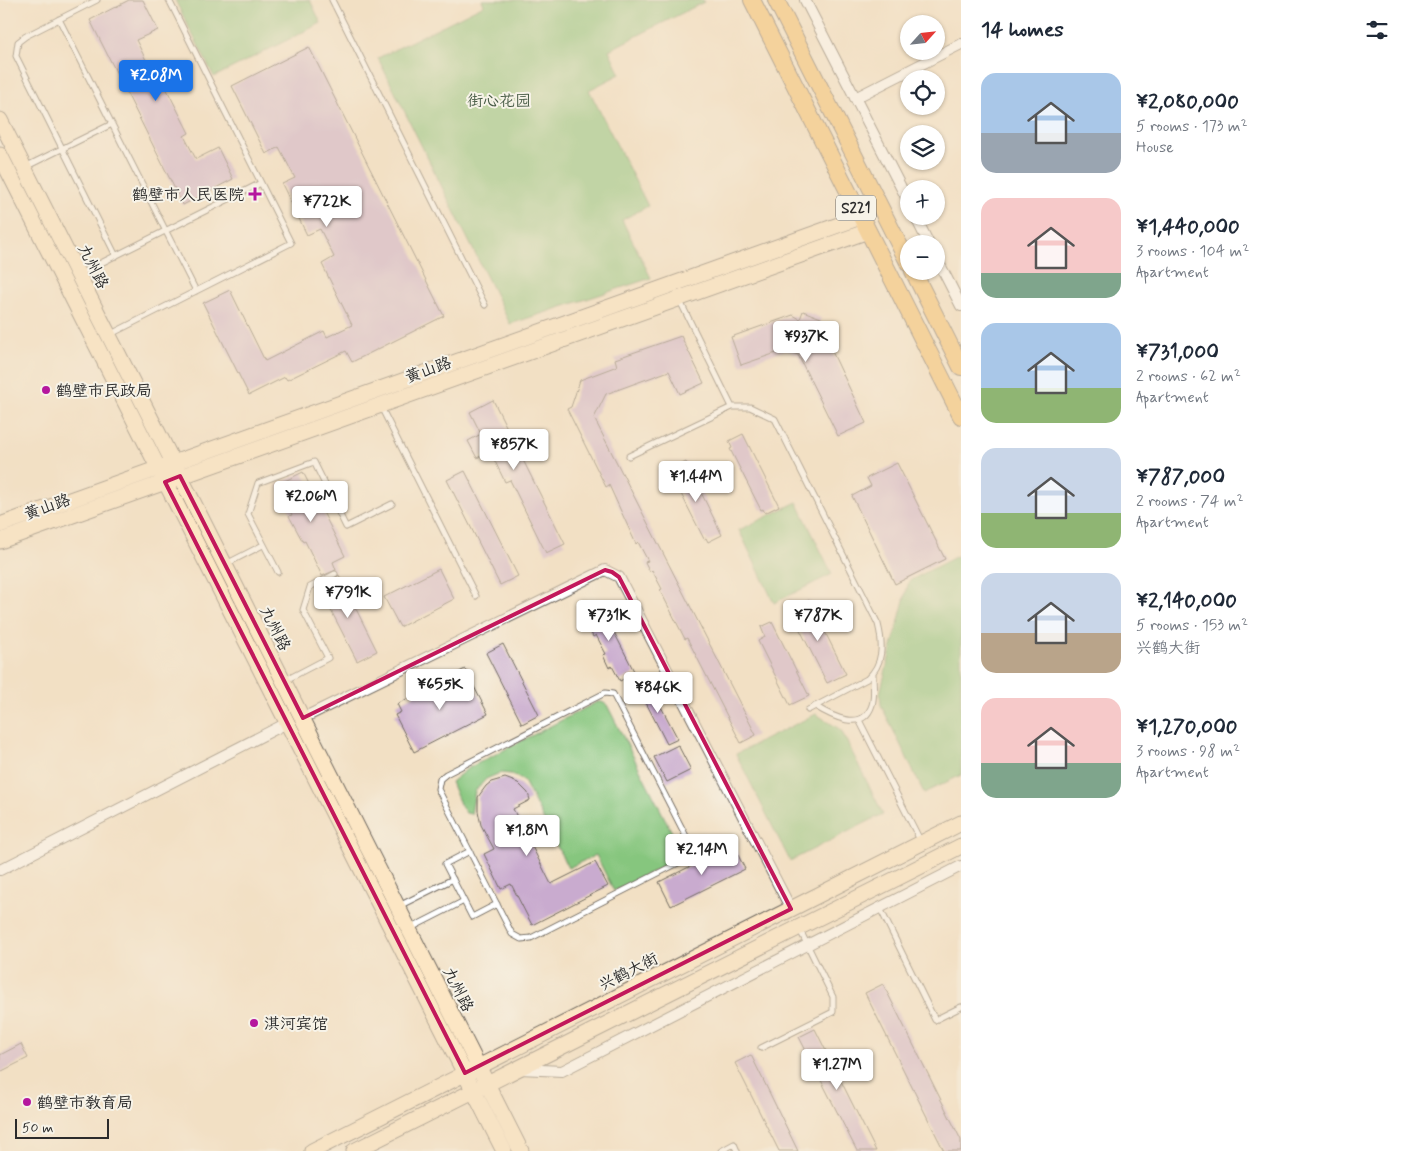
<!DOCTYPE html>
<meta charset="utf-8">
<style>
:root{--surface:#fff;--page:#f2f2f3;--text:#1f2937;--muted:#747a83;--accent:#1a73e8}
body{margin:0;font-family:Mynerve,"LXGW WenKai TC",sans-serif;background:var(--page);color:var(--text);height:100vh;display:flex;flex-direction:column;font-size:19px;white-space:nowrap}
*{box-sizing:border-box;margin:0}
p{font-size:16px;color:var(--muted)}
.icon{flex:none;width:28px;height:28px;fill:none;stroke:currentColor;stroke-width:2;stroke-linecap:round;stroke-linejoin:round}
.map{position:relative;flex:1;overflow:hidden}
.side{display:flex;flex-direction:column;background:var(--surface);width:450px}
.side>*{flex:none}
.needle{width:32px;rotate:63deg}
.fabs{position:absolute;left:900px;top:15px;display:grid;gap:10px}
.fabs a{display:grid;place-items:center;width:45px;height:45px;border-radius:50%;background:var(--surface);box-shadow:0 1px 4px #0004;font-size:25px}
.scale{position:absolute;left:15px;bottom:12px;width:94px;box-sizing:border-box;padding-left:5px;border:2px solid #2b2b2b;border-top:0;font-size:14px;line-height:18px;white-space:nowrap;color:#2b2b2b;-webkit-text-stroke:4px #f7f3e8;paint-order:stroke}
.price{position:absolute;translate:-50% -42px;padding:0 11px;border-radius:5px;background:#fff;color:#222;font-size:16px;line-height:32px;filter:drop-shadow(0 1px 2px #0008)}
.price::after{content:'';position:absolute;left:50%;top:30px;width:15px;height:11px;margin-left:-8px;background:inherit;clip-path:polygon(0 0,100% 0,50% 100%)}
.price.on{background:var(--accent);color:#fff}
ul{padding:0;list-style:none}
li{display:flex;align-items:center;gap:15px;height:125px;padding:0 20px}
li span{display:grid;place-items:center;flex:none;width:140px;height:100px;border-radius:15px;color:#555}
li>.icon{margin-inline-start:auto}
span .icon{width:60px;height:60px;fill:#fffc;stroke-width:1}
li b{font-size:21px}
h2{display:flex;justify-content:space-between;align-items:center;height:60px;padding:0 20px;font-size:21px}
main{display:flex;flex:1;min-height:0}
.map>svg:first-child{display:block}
.green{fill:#86c67e;stroke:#587854}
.building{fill:#c9abcf}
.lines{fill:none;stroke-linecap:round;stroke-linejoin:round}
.lane-casing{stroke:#716a61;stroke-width:7}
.street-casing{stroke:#716a61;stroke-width:12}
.secondary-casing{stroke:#716a61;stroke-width:17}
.primary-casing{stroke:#716a61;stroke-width:18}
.lane{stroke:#fff;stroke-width:5}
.street{stroke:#fff;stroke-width:10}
.secondary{stroke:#fce6c4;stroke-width:15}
.primary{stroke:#f7c06c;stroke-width:16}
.marked{fill:none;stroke:#c2185b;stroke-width:4;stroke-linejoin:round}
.poi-dot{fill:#b5179e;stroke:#f7f3e8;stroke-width:2}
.labels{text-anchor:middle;stroke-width:4;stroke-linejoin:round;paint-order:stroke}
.shield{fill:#f7f3e8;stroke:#686764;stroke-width:1}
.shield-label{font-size:15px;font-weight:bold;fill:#2b2b2b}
.park-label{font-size:16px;fill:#465a44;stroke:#f7f3e8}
.poi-label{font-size:16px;fill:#2b2b2b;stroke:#f7f3e8;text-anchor:start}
.street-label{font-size:16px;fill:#2b2b2b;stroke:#f7f3e8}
</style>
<main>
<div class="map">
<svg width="961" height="1151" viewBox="0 0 961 1151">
<rect width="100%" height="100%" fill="#f7f3e8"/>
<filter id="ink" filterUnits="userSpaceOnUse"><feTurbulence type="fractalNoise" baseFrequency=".02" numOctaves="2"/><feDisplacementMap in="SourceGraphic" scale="10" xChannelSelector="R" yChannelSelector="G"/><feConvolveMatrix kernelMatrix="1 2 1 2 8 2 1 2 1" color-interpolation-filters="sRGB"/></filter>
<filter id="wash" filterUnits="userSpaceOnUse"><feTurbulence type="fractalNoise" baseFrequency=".0096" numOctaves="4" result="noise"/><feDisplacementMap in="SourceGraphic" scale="20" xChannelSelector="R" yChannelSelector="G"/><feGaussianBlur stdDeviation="1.12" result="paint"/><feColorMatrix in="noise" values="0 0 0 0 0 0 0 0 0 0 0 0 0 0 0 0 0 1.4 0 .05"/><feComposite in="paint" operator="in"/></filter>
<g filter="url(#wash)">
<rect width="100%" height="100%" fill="#f2e0c4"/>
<path class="green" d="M 175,0 L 310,0 L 321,23 L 214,77 Z
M 482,0 L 703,0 L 704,2 L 609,50 L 620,74 L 589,90 L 648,206 L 622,220 L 651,278 L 510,324 L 378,58 L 484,5 Z
M 797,502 L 832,574 L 774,603 L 739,530 Z
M 961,554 L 961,775 L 924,793 L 881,705 L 880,693 L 909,581 Z
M 597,702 L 602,702 L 607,705 L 682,852 L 678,859 L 614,891 L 596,855 L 568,868 L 524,781 L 511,774 L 500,773 L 486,779 L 475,791 L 471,814 L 466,813 L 460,804 L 451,782 L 467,769 Z
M 816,714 L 841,730 L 883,814 L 790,861 L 736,754 Z"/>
<g id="blocks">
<path class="building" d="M 129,0 L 143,0 L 158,30 L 136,40 L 149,66 L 154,64 L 189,133 L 184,136 L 196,159 L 218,148 L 233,179 L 183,205 L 90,20 Z
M 309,47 L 444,316 L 352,362 L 346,351 L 287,380 L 285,377 L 249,395 L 203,303 L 230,290 L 265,361 L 324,331 L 327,337 L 352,325 L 322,264 L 334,257 L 320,229 L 307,235 L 282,184 L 295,178 L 279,147 L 266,154 L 232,86 Z
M 803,311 L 821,318 L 819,324 L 866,423 L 838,436 L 798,355 L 785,350 L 741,365 L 731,337 L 793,315 L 800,319 Z
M 681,336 L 704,383 L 680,394 L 669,371 L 606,394 L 594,418 L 756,735 L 741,743 L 687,638 L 685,639 L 660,590 L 662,589 L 652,570 L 650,572 L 645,562 L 648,561 L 638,542 L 636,544 L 609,485 L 606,487 L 567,409 L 571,407 L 580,380 L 617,366 L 615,359 Z
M 493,400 L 565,544 L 546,553 L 510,480 L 505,482 L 490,451 L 477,458 L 468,441 L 481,434 L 470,412 Z
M 743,434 L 779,506 L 765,513 L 763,509 L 761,510 L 730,449 L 732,448 L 729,441 Z
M 686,462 L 722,535 L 708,542 L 706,538 L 704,539 L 673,478 L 676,477 L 672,469 Z
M 897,463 L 945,559 L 895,584 L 852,496 L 871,486 L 867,478 Z
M 465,471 L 518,576 L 500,585 L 447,480 Z
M 303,472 L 345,556 L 333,562 L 336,570 L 322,576 L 305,541 L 303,542 L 289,516 L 292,515 L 277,485 Z
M 439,569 L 454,599 L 400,627 L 384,597 Z
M 339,575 L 377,651 L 357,661 L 320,589 Z
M 809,600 L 846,674 L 827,683 L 790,610 Z
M 599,603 L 635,673 L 620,681 L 612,666 L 609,668 L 603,655 L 606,654 L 596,635 L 593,637 L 587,624 L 590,622 L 584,611 Z
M 772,622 L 809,696 L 790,705 L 758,641 L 765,637 L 761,627 Z
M 503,644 L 539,715 L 522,724 L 486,653 Z
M 465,669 L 488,714 L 414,752 L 395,715 L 401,712 L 397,704 Z
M 649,684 L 678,739 L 667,744 L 639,689 Z
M 678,745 L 691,770 L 667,782 L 654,757 Z
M 505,778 L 518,783 L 528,793 L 530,800 L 513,809 L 551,884 L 595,862 L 608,886 L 532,925 L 511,884 L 501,889 L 484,854 L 494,849 L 481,825 L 478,811 L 478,797 L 486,786 L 491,782 Z
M 733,845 L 745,869 L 671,906 L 659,882 Z
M 883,984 L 961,1140 L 961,1151 L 944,1151 L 865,993 Z
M 815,1029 L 876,1151 L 857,1151 L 799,1037 Z
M 21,1044 L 28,1058 L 0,1072 L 0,1055 Z
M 751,1055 L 798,1151 L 779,1151 L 735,1063 Z"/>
</g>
</g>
<g filter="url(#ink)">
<use href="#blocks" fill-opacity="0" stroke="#716a61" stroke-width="1"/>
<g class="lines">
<defs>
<path id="lane" d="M 97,0 L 26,36 L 18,42 L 16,56 L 116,256
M 169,0 L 261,183
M 332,0 L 485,305
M 59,19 L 196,291
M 25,167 L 112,124
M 79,274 L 261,183 L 291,243 L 109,335
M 680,301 L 732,407
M 381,407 L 476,596
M 629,456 L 732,407 L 750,407 L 775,419 L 878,624 C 883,644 884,664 867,679 L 808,710
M 226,564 L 263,545
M 278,572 L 248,514 L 258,483 L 314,462 L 346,527 L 392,504
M 284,681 L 328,658 L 303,610 L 310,587 L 335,574
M 605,693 L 613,694 L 691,846 L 692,853 L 686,859 L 531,938 L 521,939 L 512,934 L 438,789 L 440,779 L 446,774 Z
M 815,706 C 831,716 863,733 872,705 C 875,696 873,683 873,674
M 859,720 L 921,842
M 470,851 L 445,864 L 472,917 L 497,904
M 399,906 L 453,879
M 880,908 L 935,1020 L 961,1007
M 411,928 L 464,901
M 761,1048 L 833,1012 L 833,997 L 800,930
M 721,1151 L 734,1144 L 737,1151"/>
<path id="street" d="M 805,0 L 909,203
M 855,98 L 961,44
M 915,216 L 929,244
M 936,257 L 961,306
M 303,718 L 605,570 L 619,577 L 791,909
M 0,870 L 287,723
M 520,1069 L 562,1071 L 961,866"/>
<path id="secondary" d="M 0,120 L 521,1151
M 0,155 L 504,1151
M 0,525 L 861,217
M 0,541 L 868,231
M 312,1151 L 961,823
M 354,1151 L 961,846"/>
<path id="primary" d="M 752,0 L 961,416
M 776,0 L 909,264
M 913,271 L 961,367"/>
</defs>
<use href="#lane" class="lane-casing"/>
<use href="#street" class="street-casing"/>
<use href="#secondary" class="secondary-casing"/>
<use href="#primary" class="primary-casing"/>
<use href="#lane" class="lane"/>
<use href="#street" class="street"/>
<use href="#secondary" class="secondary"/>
<use href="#primary" class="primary"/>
</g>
</g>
<path d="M0 0H961V1151H0ZM 180,476 L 303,718 L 605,570 L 612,572 L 619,577 L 791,909 L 465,1073 L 165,482 Z" fill="#f2e0c4" fill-opacity=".55" fill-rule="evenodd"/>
<path class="marked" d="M 180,476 L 303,718 L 605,570 L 612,572 L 619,577 L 791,909 L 465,1073 L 165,482 Z"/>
<g class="poi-dot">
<path d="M252.5 186.5h5v5h5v5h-5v5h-5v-5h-5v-5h5z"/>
<circle cx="46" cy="390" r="5"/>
<circle cx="254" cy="1023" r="5"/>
<circle cx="27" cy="1102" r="5"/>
</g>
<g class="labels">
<rect class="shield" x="836" y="195.5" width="40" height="25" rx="4"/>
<g class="shield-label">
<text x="856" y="213">S221</text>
</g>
<g class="park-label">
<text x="499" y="106">街心花园</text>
</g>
<g class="poi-label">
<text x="244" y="200" text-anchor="end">鹤壁市人民医院</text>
<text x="56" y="396">鹤壁市民政局</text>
<text x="264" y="1029">淇河宾馆</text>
<text x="37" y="1108">鹤壁市教育局</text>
</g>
<g class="street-label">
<text transform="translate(94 266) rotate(63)" y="6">九州路</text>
<text transform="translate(428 369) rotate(-20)" y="6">黄山路</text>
<text transform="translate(47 506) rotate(-20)" y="6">黄山路</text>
<text transform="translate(276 628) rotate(63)" y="6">九州路</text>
<text transform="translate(628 971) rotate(-27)" y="6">兴鹤大街</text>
<text transform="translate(459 989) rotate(63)" y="6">九州路</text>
</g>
</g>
</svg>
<div class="fabs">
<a><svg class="needle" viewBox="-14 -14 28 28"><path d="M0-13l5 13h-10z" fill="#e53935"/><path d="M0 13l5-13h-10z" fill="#747a83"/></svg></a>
<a><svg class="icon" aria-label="locate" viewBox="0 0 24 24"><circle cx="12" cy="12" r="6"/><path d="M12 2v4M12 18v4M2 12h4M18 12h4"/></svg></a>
<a><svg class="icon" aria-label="layers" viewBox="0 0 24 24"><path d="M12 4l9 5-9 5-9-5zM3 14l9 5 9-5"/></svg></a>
<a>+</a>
<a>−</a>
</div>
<div class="scale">50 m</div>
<b class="price on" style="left:156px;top:102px">¥2.08M</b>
<b class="price" style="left:327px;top:228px">¥722K</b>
<b class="price" style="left:806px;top:363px">¥937K</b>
<b class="price" style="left:514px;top:471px">¥857K</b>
<b class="price" style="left:696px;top:503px">¥1.44M</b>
<b class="price" style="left:311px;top:523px">¥2.06M</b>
<b class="price" style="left:348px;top:619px">¥791K</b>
<b class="price" style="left:609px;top:642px">¥731K</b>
<b class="price" style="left:818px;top:642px">¥787K</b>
<b class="price" style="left:440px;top:711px">¥655K</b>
<b class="price" style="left:658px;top:714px">¥846K</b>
<b class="price" style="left:527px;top:857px">¥1.8M</b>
<b class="price" style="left:702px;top:876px">¥2.14M</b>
<b class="price" style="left:837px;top:1091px">¥1.27M</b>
</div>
<section class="side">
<h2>14 homes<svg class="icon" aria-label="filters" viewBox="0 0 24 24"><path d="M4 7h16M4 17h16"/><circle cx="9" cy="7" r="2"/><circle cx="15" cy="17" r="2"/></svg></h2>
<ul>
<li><span style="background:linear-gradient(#a9c7e8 60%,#9aa5b1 0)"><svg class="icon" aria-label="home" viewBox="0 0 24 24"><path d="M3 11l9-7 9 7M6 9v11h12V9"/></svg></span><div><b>¥2,080,000</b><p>5 rooms · 173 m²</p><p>House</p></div></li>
<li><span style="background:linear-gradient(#f6c9c9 75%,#7fa58c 0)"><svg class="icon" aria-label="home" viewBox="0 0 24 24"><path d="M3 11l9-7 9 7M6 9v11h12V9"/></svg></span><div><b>¥1,440,000</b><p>3 rooms · 104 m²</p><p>Apartment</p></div></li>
<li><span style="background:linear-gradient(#a9c7e8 65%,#8fb573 0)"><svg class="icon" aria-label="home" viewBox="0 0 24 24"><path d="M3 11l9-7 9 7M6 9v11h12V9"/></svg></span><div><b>¥731,000</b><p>2 rooms · 62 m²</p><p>Apartment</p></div></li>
<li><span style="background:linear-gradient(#c9d6e8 65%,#8fb573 0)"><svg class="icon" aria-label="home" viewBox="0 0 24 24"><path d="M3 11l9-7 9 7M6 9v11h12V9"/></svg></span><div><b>¥787,000</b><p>2 rooms · 74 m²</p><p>Apartment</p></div></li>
<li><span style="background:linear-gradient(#c9d6e8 60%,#b9a48a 0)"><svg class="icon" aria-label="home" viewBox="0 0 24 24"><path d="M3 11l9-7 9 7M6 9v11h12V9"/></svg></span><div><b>¥2,140,000</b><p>5 rooms · 153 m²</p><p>兴鹤大街</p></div></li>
<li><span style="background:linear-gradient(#f6c9c9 65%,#7fa58c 0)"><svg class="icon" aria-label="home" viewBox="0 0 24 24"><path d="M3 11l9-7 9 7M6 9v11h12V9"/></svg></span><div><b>¥1,270,000</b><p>3 rooms · 98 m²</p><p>Apartment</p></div></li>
</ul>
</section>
</main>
